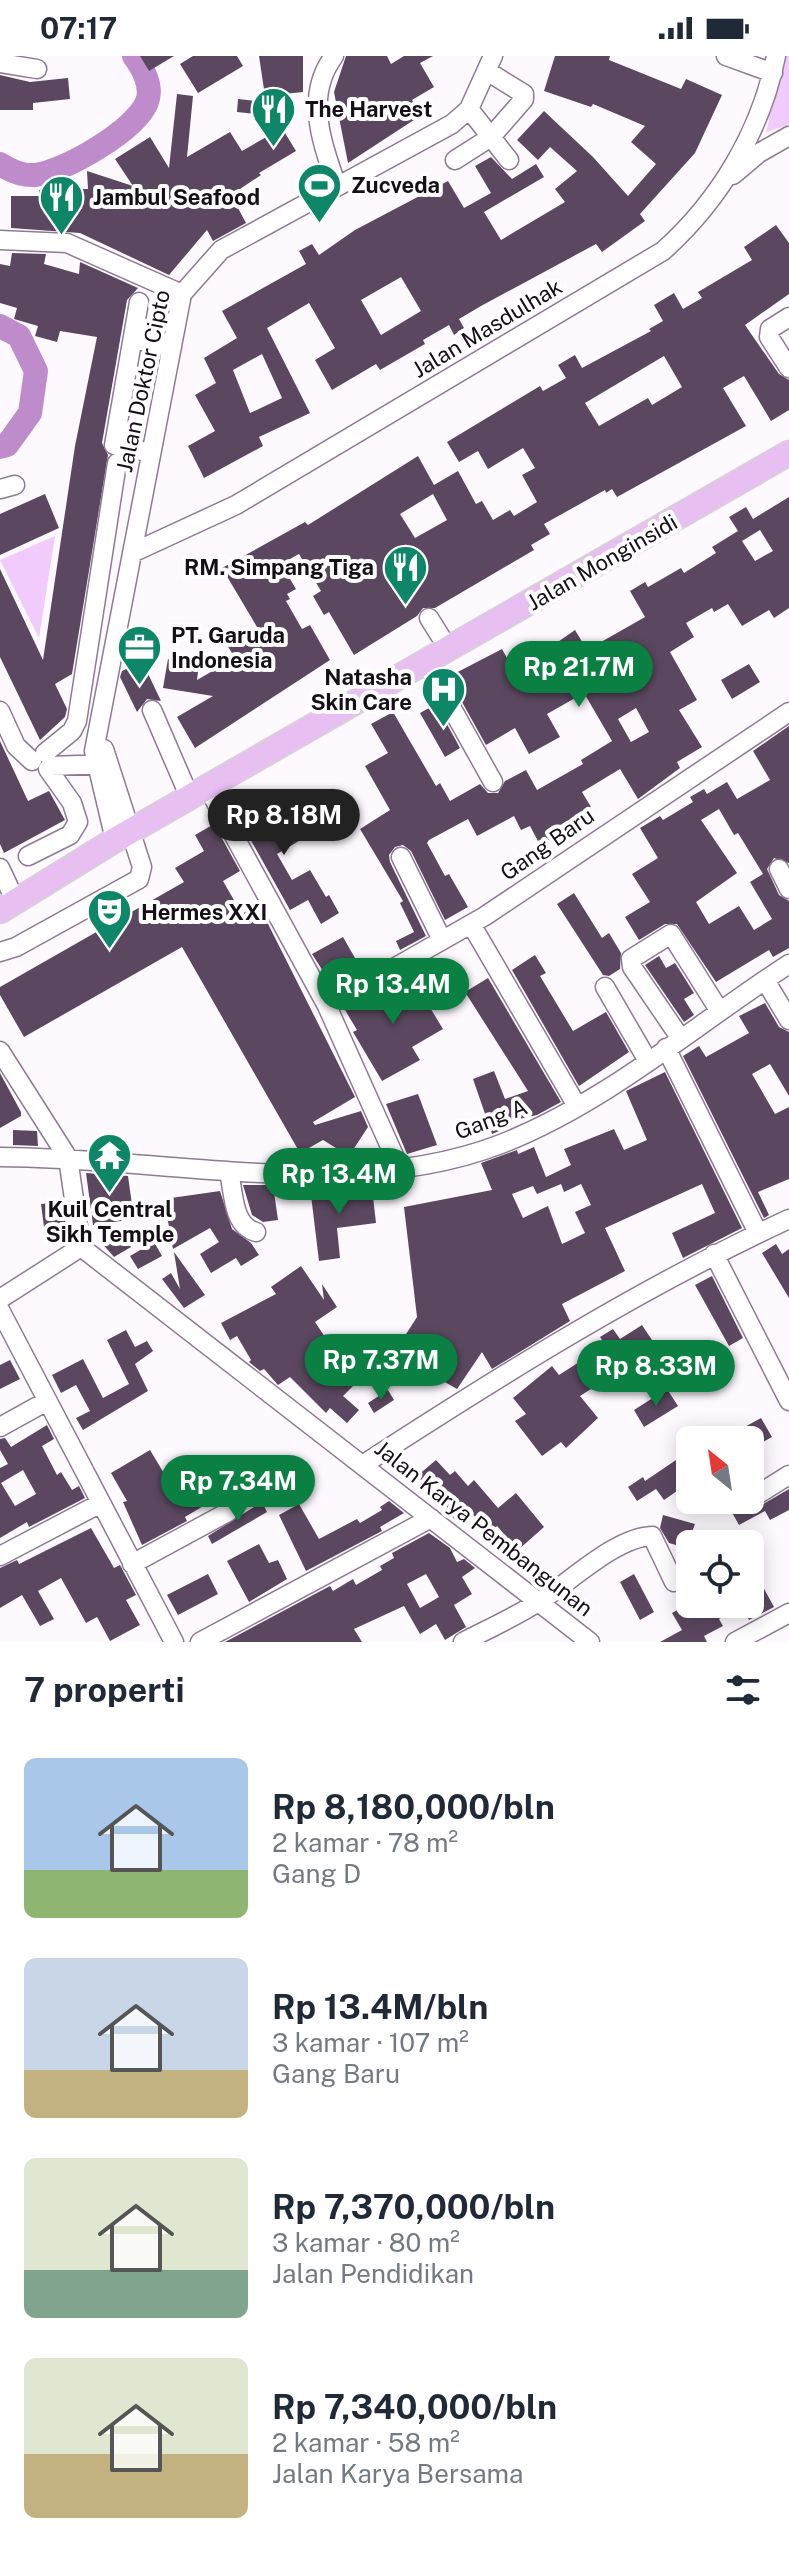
<!DOCTYPE html>
<html lang="id">
<meta charset="utf-8">
<style>
:root{--surface:#fff;--page:#f6f6f7;--text:#1f2937;--muted:#747a83;--accent:#0b8043}
body{margin:0;font-family:"Public Sans",sans-serif;background:var(--page);color:var(--text);height:100vh;display:flex;flex-direction:column;font-size:30px;white-space:nowrap}
*{box-sizing:border-box;margin:0}
p{font-size:26px;color:var(--muted)}
.icon{flex:none;width:44px;height:44px;fill:none;stroke:currentColor;stroke-width:2;stroke-linecap:round;stroke-linejoin:round}
.map{position:relative;height:1586px;overflow:hidden}
.details{display:flex;flex-direction:column;background:var(--surface);flex:1}
.details>*{flex:none}
.needle{width:52px;rotate:330deg}
.fabs{position:absolute;left:676px;top:1370px;display:grid;gap:16px}
.fabs a{display:grid;place-items:center;width:88px;height:88px;border-radius:12px;background:var(--surface);box-shadow:0 4px 20px #0003;font-size:40px}
.price{position:absolute;translate:-50% -68px;padding:0 18px;border-radius:28px;background:var(--accent);color:#fff;font-size:26px;line-height:52px;filter:drop-shadow(0 2px 4px #0008)}
.price::after{content:'';position:absolute;left:50%;top:48px;width:24px;height:18px;margin-left:-12px;background:inherit;clip-path:polygon(0 0,100% 0,50% 100%)}
.price.on{background:#222;color:#fff}
ul{padding:0;list-style:none}
li{display:flex;align-items:center;gap:24px;height:200px;padding:0 24px}
li span{display:grid;place-items:center;flex:none;width:224px;height:160px;border-radius:12px;color:#555}
li>.icon{margin-inline-start:auto}
span .icon{width:96px;height:96px;fill:#fffc;stroke-width:1}
li b{font-size:34px}
h2{display:flex;justify-content:space-between;align-items:center;height:96px;padding:0 24px;font-size:34px}
.status{display:flex;justify-content:space-between;align-items:center;height:56px;padding:0 40px;background:var(--surface);direction:ltr}
.status svg{height:22px;fill:currentColor}
.map>svg:first-child{display:block}
.green{fill:#f1cbfb}
.lines{fill:none;stroke-linecap:round;stroke-linejoin:round}
.river{stroke:#be8ccb;stroke-width:24}
.building{fill:#5b4860;fill-rule:evenodd}
.minor-casing{stroke:#8f7a94;stroke-width:21}
.major-casing{stroke:#d5d4d5;stroke-width:27}
.minor{stroke:#fff;stroke-width:18}
.major{stroke:#e7bff1;stroke-width:24}
.labels{text-anchor:middle;stroke-width:8;stroke-linejoin:round;paint-order:stroke}
.poi-label{font-size:22px;font-weight:bold;fill:#160f18;stroke:#fff;text-anchor:start}
.street-label{font-size:22px;fill:#160f18;stroke:#fff}
</style>
<div class="status"><b>07:17</b><svg viewBox="0 0 49 12"><path d="M0 12V9h3v3zM5 12V6h3v6zM10 12V3h3v9zM15 12V0h3v12zM26 1h20v11H26zM47 4h2v5h-2z"/></svg></div>
<div class="map">
<svg width="789" height="1586" viewBox="0 0 789 1586">
<rect width="100%" height="100%" fill="#fdf9ff"/>
<path class="green" d="M 784,0 L 789,0 L 789,69 L 766,76 Z
M 55,480 L 39,582 L 0,504 Z"/>
<g class="lines">
<path class="river" d="M 0,108 C 11,115 22,120 35,119 C 64,116 136,74 147,46 C 153,31 143,12 134,0
M 0,270 L 19,280 L 36,315 L 30,357 L 7,389 L 0,391"/>
</g>
<path class="building" d="M 140,0 L 174,0 L 149,15 Z
M 193,0 L 237,0 L 243,10 L 198,37 L 180,8 Z
M 259,0 L 303,0 L 303,36 L 265,40 Z
M 346,0 L 387,0 L 391,8 L 404,0 L 433,0 L 420,7 L 434,31 L 412,44 L 420,60 L 348,107 L 334,36 Z
M 555,0 L 610,0 L 609,4 L 681,33 L 686,23 L 722,39 L 695,97 L 640,158 L 645,165 L 602,196 L 596,188 L 481,250 L 459,263 L 464,272 L 454,279 L 449,269 L 423,284 L 425,288 L 380,314 L 376,308 L 332,334 L 315,304 L 335,292 L 309,247 L 267,272 L 310,357 L 259,381 L 263,390 L 204,422 L 188,390 L 215,375 L 195,339 L 216,327 L 204,302 L 237,282 L 222,255 L 306,208 L 299,195 L 312,188 L 319,199 L 355,174 L 448,125 L 464,152 L 491,137 L 475,110 L 491,101 L 512,123 L 536,108 L 544,121 L 484,156 L 501,184 L 565,146 L 555,133 L 577,115 L 550,91 L 538,104 L 517,84 L 544,55 L 593,101 L 628,140 L 656,108 L 631,86 L 645,70 L 593,48 L 591,51 L 544,35 ZM 401,221 L 421,255 L 381,279 L 361,244 ZM 262,298 L 282,342 L 250,357 L 233,314 Z
M 0,19 L 30,26 L 68,22 L 70,43 L 33,47 L 33,54 L 0,54 Z
M 177,38 L 193,40 L 187,101 L 230,76 L 242,95 L 282,72 L 296,95 L 259,117 L 261,119 L 231,139 L 246,167 L 213,185 L 207,174 L 169,219 L 80,177 L 11,172 L 11,140 L 39,140 L 39,134 L 55,133 L 88,133 L 87,115 L 133,130 L 115,103 L 150,81 L 169,112 Z
M 238,43 L 265,46 L 267,59 L 237,56 Z
M 776,169 L 789,187 L 789,238 L 745,269 L 779,318 L 789,324 L 789,354 L 771,365 L 744,320 L 723,332 L 746,370 L 617,441 L 612,433 L 606,437 L 605,434 L 544,468 L 550,478 L 531,489 L 534,494 L 435,552 L 423,552 L 417,560 L 354,599 L 329,556 L 324,559 L 313,540 L 321,535 L 299,498 L 281,508 L 296,533 L 287,538 L 290,543 L 286,545 L 302,573 L 310,569 L 330,604 L 195,692 L 177,661 L 213,640 L 163,632 L 168,603 L 199,608 L 197,624 L 235,602 L 227,589 L 257,571 L 222,512 L 305,466 L 308,469 L 418,400 L 434,429 L 458,415 L 476,448 L 482,445 L 493,464 L 510,454 L 514,460 L 537,446 L 522,419 L 535,412 L 523,392 L 488,413 L 478,395 L 459,406 L 447,386 L 540,330 L 543,335 L 566,322 L 558,309 L 575,299 L 582,312 L 651,275 L 649,273 L 663,265 L 654,249 L 674,237 L 683,253 L 702,242 L 698,236 L 752,204 L 744,191 ZM 664,300 L 682,331 L 652,349 L 648,342 L 599,370 L 585,347 ZM 433,438 L 447,464 L 415,482 L 400,458 Z
M 12,197 L 46,198 L 44,208 L 79,218 L 80,206 L 138,232 L 127,244 L 102,387 L 108,399 L 72,618 L 55,628 L 67,653 L 65,661 L 40,684 L 0,601 L 0,513 L 43,604 L 75,390 L 97,281 L 60,275 L 57,286 L 35,280 L 38,270 L 14,263 L 17,252 L 0,247 L 0,208 L 10,210 Z
M 45,438 L 59,472 L 0,499 L 0,458 Z
M 789,441 L 789,552 L 774,562 L 769,554 L 742,570 L 728,548 L 714,556 L 712,552 L 686,567 L 694,581 L 670,596 L 697,644 L 679,654 L 702,691 L 677,706 L 680,712 L 638,743 L 620,713 L 582,736 L 591,751 L 555,772 L 559,779 L 540,789 L 530,770 L 521,774 L 514,760 L 477,780 L 468,763 L 429,784 L 427,787 L 445,820 L 449,818 L 468,851 L 445,864 L 411,795 L 403,789 L 395,791 L 389,799 L 390,806 L 426,880 L 400,894 L 396,885 L 414,876 L 400,847 L 403,845 L 360,773 L 390,754 L 365,710 L 388,697 L 371,668 L 393,656 L 436,730 L 440,727 L 450,745 L 480,728 L 488,737 L 498,737 L 505,725 L 526,714 L 537,734 L 583,708 L 581,704 L 612,685 L 584,637 L 547,658 L 560,681 L 529,698 L 515,672 L 486,689 L 448,621 L 502,593 L 515,616 L 575,574 L 587,594 L 645,561 L 630,535 L 645,526 L 648,531 L 681,512 L 684,517 L 716,497 L 712,491 L 738,475 L 729,461 L 746,451 L 753,463 ZM 760,474 L 773,495 L 755,505 L 742,485 ZM 636,652 L 649,676 L 631,686 L 618,663 Z
M 142,605 L 161,645 L 147,643 L 137,656 L 120,621 L 122,615 Z
M 749,608 L 760,626 L 732,643 L 721,624 Z
M 436,648 L 460,692 L 445,701 L 420,657 Z
M 789,670 L 789,807 L 774,802 L 767,813 L 779,839 L 789,845 L 789,892 L 773,901 L 769,894 L 716,926 L 677,868 L 665,868 L 639,884 L 625,861 L 650,846 L 632,818 L 658,802 L 640,772 L 660,760 L 663,764 L 693,746 L 690,741 L 704,733 L 707,738 L 727,726 L 737,743 L 770,724 L 753,695 ZM 719,753 L 734,779 L 738,777 L 763,818 L 750,826 L 772,863 L 754,874 L 739,850 L 709,868 L 696,846 L 737,817 L 701,764 Z
M 0,685 L 28,745 L 49,735 L 65,764 L 4,797 L 0,788 Z
M 282,744 L 304,782 L 277,798 L 292,824 L 310,814 L 326,841 L 329,839 L 339,857 L 321,868 L 308,844 L 290,854 L 235,756 L 249,748 L 255,759 Z
M 214,768 L 240,815 L 223,825 L 242,858 L 258,848 L 355,1041 L 313,1066 L 315,1069 L 361,1055 L 368,1071 L 349,1100 L 323,1084 L 300,1097 L 182,891 L 24,981 L 0,939 L 0,931 L 184,826 L 175,812 L 204,795 L 195,779 Z
M 574,837 L 602,882 L 609,877 L 621,897 L 620,913 L 609,920 L 603,919 L 557,848 Z
M 343,881 L 359,909 L 356,911 L 360,917 L 334,932 L 312,898 Z
M 535,899 L 546,917 L 540,920 L 573,975 L 606,956 L 629,996 L 579,1030 L 512,914 Z
M 659,900 L 666,912 L 675,907 L 694,937 L 684,943 L 694,959 L 684,966 L 645,909 Z
M 409,917 L 443,973 L 412,991 L 420,1004 L 382,1025 L 353,976 L 357,974 L 345,954 Z
M 488,922 L 561,1046 L 537,1059 L 510,1065 L 511,1070 L 492,1078 L 473,1023 L 494,1015 L 505,1043 L 528,1035 L 465,936 Z
M 765,947 L 779,971 L 789,976 L 789,1040 L 770,1008 L 752,1018 L 775,1058 L 789,1051 L 789,1123 L 758,1136 L 769,1159 L 764,1162 L 683,1000 L 699,990 L 706,1001 L 749,977 L 739,960 Z
M 665,1016 L 742,1172 L 683,1202 L 672,1177 L 715,1157 L 702,1128 L 605,1172 L 625,1215 L 562,1248 L 570,1265 L 492,1313 L 482,1296 L 457,1333 L 394,1297 L 417,1261 L 404,1151 L 492,1134 L 481,1107 L 517,1094 L 518,1098 L 534,1091 L 546,1121 L 571,1109 L 564,1093 L 614,1073 L 624,1094 L 647,1084 L 626,1035 ZM 561,1128 L 564,1136 L 581,1128 L 591,1149 L 575,1156 L 585,1177 L 562,1188 L 548,1150 L 523,1162 L 512,1138 L 533,1130 L 537,1138 Z
M 0,1017 L 21,1056 L 21,1060 L 0,1072 Z
M 418,1038 L 437,1089 L 407,1098 L 386,1048 Z
M 13,1074 L 37,1075 L 38,1090 L 13,1089 Z
M 86,1117 L 128,1120 L 134,1163 L 93,1169 Z
M 243,1129 L 273,1129 L 278,1164 L 263,1166 L 252,1159 Z
M 331,1129 L 332,1137 L 372,1132 L 376,1167 L 337,1172 L 340,1202 L 319,1205 L 310,1131 Z
M 220,1135 L 232,1173 L 251,1187 L 259,1199 L 241,1210 L 236,1202 L 211,1217 L 200,1198 L 219,1186 L 210,1172 L 173,1193 L 164,1143 Z
M 62,1146 L 66,1169 L 44,1171 L 41,1148 Z
M 120,1173 L 131,1191 L 114,1201 L 100,1185 Z
M 154,1186 L 162,1200 L 138,1213 L 130,1200 Z
M 776,1188 L 782,1198 L 789,1193 L 789,1242 L 762,1197 Z
M 174,1196 L 205,1239 L 184,1252 L 162,1223 L 171,1217 L 180,1233 Z
M 301,1210 L 324,1244 L 322,1228 L 337,1251 L 315,1266 L 331,1290 L 316,1300 L 340,1325 L 344,1321 L 353,1330 L 343,1340 L 359,1354 L 347,1367 L 330,1352 L 326,1357 L 290,1321 L 278,1329 L 264,1313 L 260,1315 L 249,1306 L 251,1304 L 237,1280 L 230,1284 L 221,1267 L 276,1238 L 271,1231 Z
M 712,1220 L 743,1282 L 729,1290 L 695,1229 Z
M 642,1269 L 658,1293 L 618,1316 L 622,1322 L 606,1332 L 602,1326 L 580,1340 L 598,1362 L 566,1392 L 561,1386 L 542,1400 L 515,1365 L 526,1358 L 513,1342 L 552,1310 L 559,1319 L 587,1301 L 585,1299 L 604,1287 L 600,1281 L 613,1273 L 620,1283 Z
M 126,1274 L 135,1291 L 147,1285 L 153,1295 L 135,1308 L 148,1335 L 83,1374 L 76,1362 L 90,1355 L 76,1329 L 61,1337 L 52,1319 L 83,1303 L 103,1342 L 129,1328 L 107,1284 Z
M 10,1304 L 20,1323 L 0,1333 L 0,1309 Z
M 667,1333 L 678,1350 L 644,1371 L 634,1354 Z
M 388,1334 L 394,1344 L 374,1357 L 368,1347 Z
M 761,1362 L 772,1381 L 750,1393 L 750,1384 L 721,1384 Z
M 47,1369 L 54,1383 L 42,1390 L 57,1419 L 61,1416 L 72,1434 L 79,1430 L 85,1442 L 29,1471 L 27,1466 L 0,1482 L 0,1412 L 8,1408 L 0,1394 L 0,1383 L 5,1382 L 11,1391 ZM 23,1414 L 36,1438 L 15,1450 L 1,1427 Z
M 150,1394 L 171,1429 L 188,1420 L 205,1449 L 185,1461 L 187,1465 L 142,1489 L 123,1446 L 127,1445 L 111,1417 Z
M 679,1402 L 690,1419 L 690,1426 L 664,1444 L 656,1433 L 637,1445 L 628,1431 L 643,1421 L 645,1425 Z
M 436,1404 L 450,1419 L 455,1415 L 468,1430 L 474,1424 L 498,1452 L 516,1437 L 544,1471 L 518,1494 L 497,1470 L 489,1477 L 469,1454 L 456,1465 L 442,1449 L 446,1445 L 431,1427 L 427,1431 L 417,1420 Z
M 789,1433 L 789,1454 L 770,1464 L 765,1455 L 739,1469 L 725,1444 L 740,1444 L 746,1452 L 753,1454 Z
M 389,1445 L 404,1457 L 380,1471 L 382,1475 L 306,1515 L 279,1459 L 299,1448 L 319,1483 L 357,1463 L 360,1467 L 382,1454 L 380,1451 Z
M 262,1446 L 267,1456 L 212,1488 L 208,1480 Z
M 663,1459 L 695,1468 L 692,1476 L 699,1488 L 690,1488 L 690,1493 L 669,1487 L 660,1472 Z
M 91,1472 L 114,1512 L 120,1509 L 136,1539 L 126,1544 L 140,1569 L 110,1585 L 97,1561 L 86,1567 L 61,1522 L 38,1535 L 54,1563 L 40,1570 L 22,1539 L 0,1552 L 0,1512 L 17,1504 L 19,1508 Z
M 429,1477 L 450,1492 L 457,1506 L 464,1503 L 475,1512 L 462,1521 L 472,1538 L 454,1549 L 466,1571 L 445,1584 L 436,1568 L 420,1578 L 404,1550 L 354,1573 L 362,1586 L 225,1586 L 330,1530 L 333,1535 L 353,1523 L 356,1529 L 382,1514 L 380,1510 L 394,1502 L 392,1497 ZM 426,1518 L 439,1541 L 420,1552 L 407,1528 Z
M 259,1488 L 269,1507 L 278,1504 L 287,1523 L 249,1546 L 227,1505 Z
M 750,1507 L 774,1551 L 749,1564 L 742,1551 L 719,1563 L 723,1570 L 704,1580 L 707,1586 L 660,1586 L 682,1574 L 672,1557 L 688,1548 L 750,1548 Z
M 208,1518 L 218,1538 L 178,1559 L 167,1539 Z
M 634,1518 L 654,1556 L 640,1564 L 620,1526 Z"/>
<g class="lines">
<defs>
<path id="minor" d="M 334,0 C 304,40 322,86 336,128
M 726,0 L 773,17
M 0,7 L 37,13
M 469,53 L 509,104
M 455,104 L 491,81 L 524,43 L 524,38 L 487,15
M 733,119 L 759,97 L 789,80
M 0,184 L 67,187 L 182,238
M 139,246 L 114,389 L 151,397
M 789,261 L 770,273 L 769,281 L 789,312
M 133,283 L 172,291
M 0,433 L 15,429
M 132,497 L 236,449 L 663,195 C 720,144 761,75 776,0
M 429,562 L 449,594
M 427,608 L 493,726
M 152,654 L 190,742
M 0,655 L 16,690 L 32,705
M 45,697 L 72,675 L 77,665 L 117,407
M 51,710 L 105,708
M 208,732 L 327,950 L 401,1115
M 115,784 L 94,695 L 182,238 L 221,194 L 452,68 L 469,53 L 493,0
M 28,800 L 70,779 L 78,766 L 72,747 L 48,713
M 401,801 L 442,884
M 0,812 L 16,846
M 779,813 L 789,833
M 471,868 L 577,1050
M 0,896 L 16,891 L 139,823 L 142,811 L 104,693
M 765,924 L 789,964
M 605,931 L 648,1005
M 327,950 L 485,860 L 789,656
M 681,983 L 632,911 L 631,903 L 671,878 L 719,954
M 666,992 L 758,1177
M 0,995 L 68,1102 L 81,1191 L 0,1243
M 0,1101 C 160,1101 349,1147 501,1088 C 606,1047 695,969 789,908
M 229,1116 C 234,1137 232,1169 256,1176
M 81,1191 L 590,1586
M 714,1198 L 789,1345
M 0,1254 L 174,1586
M 0,1371 L 47,1345
M 364,1408 C 501,1319 640,1232 789,1163
M 752,1442 L 789,1419
M 0,1500 L 101,1447
M 132,1508 L 228,1456
M 200,1586 L 431,1462
M 463,1586 C 488,1573 515,1561 540,1545 C 570,1526 616,1481 652,1480 L 674,1526
M 735,1586 L 789,1557"/>
<path id="major" d="M 0,855 L 115,784 L 789,397"/>
</defs>
<use href="#minor" class="minor-casing"/>
<use href="#major" class="major-casing"/>
<use href="#minor" class="minor"/>
<use href="#major" class="major"/>
</g>
<defs>
<symbol id="restaurant-pin" viewBox="-11 -11 22 30"><path d="M0 17L-7.5 6A9.5 9.5 0 1 1 7.5 6Z" fill="#0d8768" stroke="#fff"/><path d="M-5-6h1v4h1v-4h1v4h1v-4h1v5L-1.5 .5V6h-2V.5L-5-1ZM5-6V6H3V1.5H1.5Q1.5-4 5-6Z" fill="#fff"/></symbol>
<symbol id="stadium-pin" viewBox="-11 -11 22 30"><path d="M0 17L-7.5 6A9.5 9.5 0 1 1 7.5 6Z" fill="#0d8768" stroke="#fff"/><path d="M0-5a6.5 5 0 1 0 0 10a6.5 5 0 1 0 0-10ZM-3.5-1.8h7v3.6h-7Z" fill="#fff"/></symbol>
<symbol id="office-pin" viewBox="-11 -11 22 30"><path d="M0 17L-7.5 6A9.5 9.5 0 1 1 7.5 6Z" fill="#0d8768" stroke="#fff"/><path d="M-6-3h4V-5.5h4V-3h4V5H-6ZM-1-4.5V-3h2v-1.5ZM-6 0V1H6V0Z" fill="#fff"/></symbol>
<symbol id="hospital-pin" viewBox="-11 -11 22 30"><path d="M0 17L-7.5 6A9.5 9.5 0 1 1 7.5 6Z" fill="#0d8768" stroke="#fff"/><path d="M-5-5h3v3.5h4V-5h3V5h-3V1.5h-4V5h-3Z" fill="#fff"/></symbol>
<symbol id="theatre-pin" viewBox="-11 -11 22 30"><path d="M0 17L-7.5 6A9.5 9.5 0 1 1 7.5 6Z" fill="#0d8768" stroke="#fff"/><path d="M-5-5.5Q0-4 5-5.5V0Q5 5 0 6Q-5 5-5 0ZM-3.3-2.5H-1v1.5H-3.3ZM1-2.5H3.3v1.5H1ZM-2.8 1Q0 5.5 2.8 1Z" fill="#fff"/></symbol>
<symbol id="temple-pin" viewBox="-11 -11 22 30"><path d="M0 17L-7.5 6A9.5 9.5 0 1 1 7.5 6Z" fill="#0d8768" stroke="#fff"/><path d="M0-6L5-2H3V0L6.5 2.5H4V6H1.5V3h-3V6H-4V2.5H-6.5L-3 0V-2H-5Z" fill="#fff"/></symbol>
</defs>
<g fill-rule="evenodd">
<use href="#restaurant-pin" x="248" y="28" width="51" height="69"/>
<use href="#stadium-pin" x="294" y="104" width="51" height="69"/>
<use href="#restaurant-pin" x="36" y="116" width="51" height="69"/>
<use href="#restaurant-pin" x="380" y="486" width="51" height="69"/>
<use href="#office-pin" x="114" y="566" width="51" height="69"/>
<use href="#hospital-pin" x="418" y="608" width="51" height="69"/>
<use href="#theatre-pin" x="84" y="830" width="51" height="69"/>
<use href="#temple-pin" x="84" y="1074" width="51" height="69"/>
</g>
<g class="labels">
<g class="poi-label">
<text x="305" y="61">The Harvest</text>
<text x="351" y="137">Zucveda</text>
<text x="93" y="149">Jambul Seafood</text>
<text x="374" y="519" text-anchor="end">RM. Simpang Tiga</text>
<text x="171" y="587">PT. Garuda<tspan x="171" dy="25">Indonesia</tspan></text>
<text x="412" y="629" text-anchor="end">Natasha<tspan x="412" dy="25">Skin Care</tspan></text>
<text x="141" y="864">Hermes XXI</text>
<text x="110" y="1161" text-anchor="middle">Kuil Central<tspan x="110" dy="25">Sikh Temple</tspan></text>
</g>
<g class="street-label">
<text transform="translate(487 272) rotate(-31)" y="8">Jalan Masdulhak</text>
<text transform="translate(143 325) rotate(-78)" y="8">Jalan Doktor Cipto</text>
<text transform="translate(602 506) rotate(-30)" y="8">Jalan Monginsidi</text>
<text transform="translate(547 788) rotate(-35)" y="8">Gang Baru</text>
<text transform="translate(491 1063) rotate(-21)" y="8">Gang A</text>
<text transform="translate(484 1472) rotate(38)" y="8">Jalan Karya Pembangunan</text>
</g>
</g>
</svg>
<div class="fabs">
<a><svg class="needle" viewBox="-14 -14 28 28"><path d="M0-13l5 13h-10z" fill="#e53935"/><path d="M0 13l5-13h-10z" fill="#747a83"/></svg></a>
<a><svg class="icon" aria-label="locate" viewBox="0 0 24 24"><circle cx="12" cy="12" r="6"/><path d="M12 2v4M12 18v4M2 12h4M18 12h4"/></svg></a>
</div>
<b class="price" style="left:579px;top:653px">Rp 21.7M</b>
<b class="price on" style="left:284px;top:801px">Rp 8.18M</b>
<b class="price" style="left:393px;top:970px">Rp 13.4M</b>
<b class="price" style="left:339px;top:1160px">Rp 13.4M</b>
<b class="price" style="left:381px;top:1346px">Rp 7.37M</b>
<b class="price" style="left:656px;top:1352px">Rp 8.33M</b>
<b class="price" style="left:238px;top:1467px">Rp 7.34M</b>
</div>
<section class="details">
<h2>7 properti<svg class="icon" aria-label="filters" viewBox="0 0 24 24"><path d="M4 7h16M4 17h16"/><circle cx="9" cy="7" r="2"/><circle cx="15" cy="17" r="2"/></svg></h2>
<ul>
<li><span style="background:linear-gradient(#a9c7e8 70%,#8fb573 0)"><svg class="icon" aria-label="home" viewBox="0 0 24 24"><path d="M3 11l9-7 9 7M6 9v11h12V9"/></svg></span><div><b>Rp 8,180,000/bln</b><p>2 kamar · 78 m²</p><p>Gang D</p></div></li>
<li><span style="background:linear-gradient(#c9d6e8 70%,#c2b280 0)"><svg class="icon" aria-label="home" viewBox="0 0 24 24"><path d="M3 11l9-7 9 7M6 9v11h12V9"/></svg></span><div><b>Rp 13.4M/bln</b><p>3 kamar · 107 m²</p><p>Gang Baru</p></div></li>
<li><span style="background:linear-gradient(#dfe7d0 70%,#7fa58c 0)"><svg class="icon" aria-label="home" viewBox="0 0 24 24"><path d="M3 11l9-7 9 7M6 9v11h12V9"/></svg></span><div><b>Rp 7,370,000/bln</b><p>3 kamar · 80 m²</p><p>Jalan Pendidikan</p></div></li>
<li><span style="background:linear-gradient(#dfe7d0 60%,#c2b280 0)"><svg class="icon" aria-label="home" viewBox="0 0 24 24"><path d="M3 11l9-7 9 7M6 9v11h12V9"/></svg></span><div><b>Rp 7,340,000/bln</b><p>2 kamar · 58 m²</p><p>Jalan Karya Bersama</p></div></li>
</ul>
</section>
